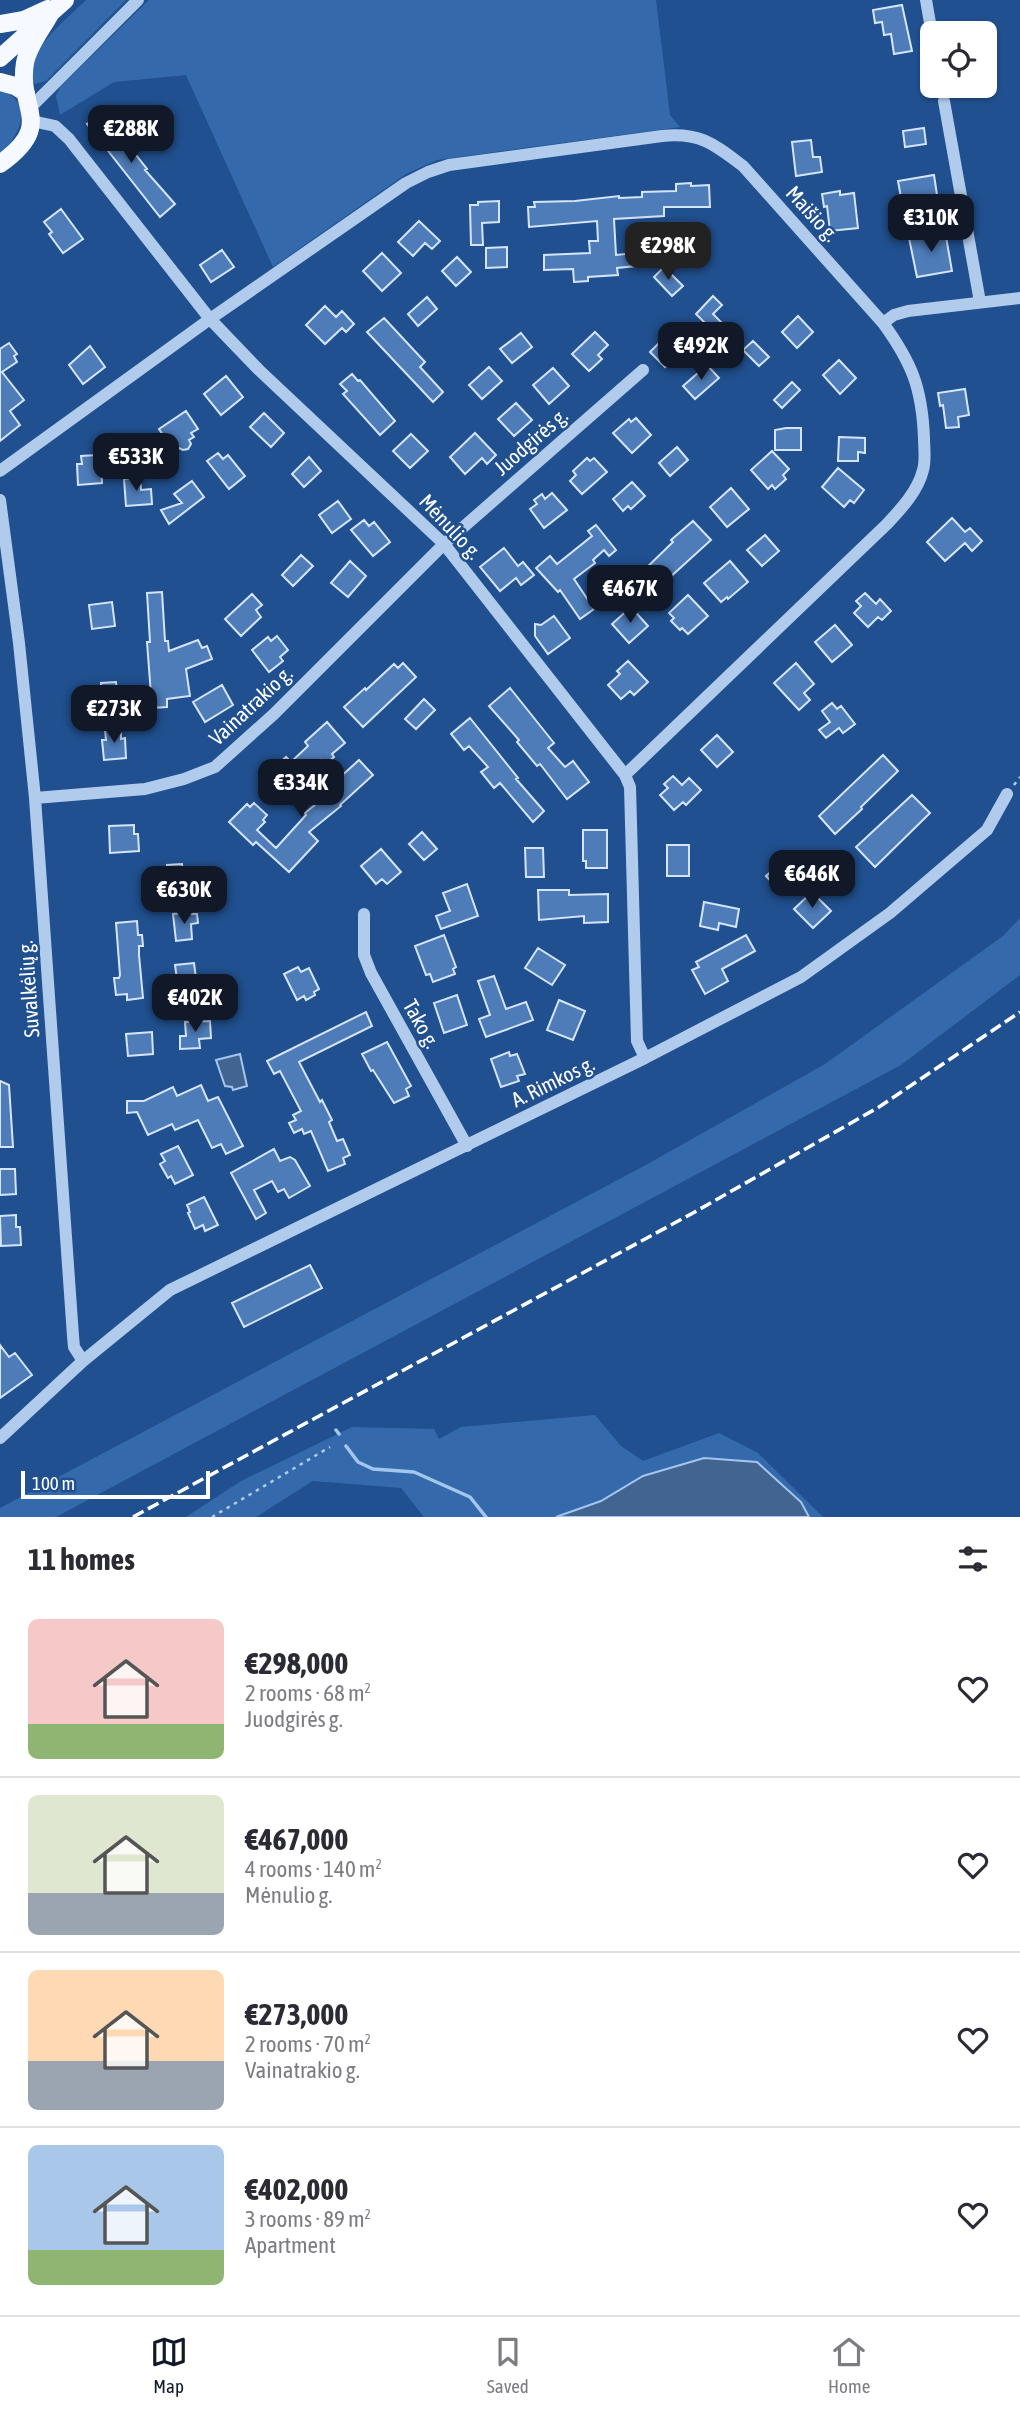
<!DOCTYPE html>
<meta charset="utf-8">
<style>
:root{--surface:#fff;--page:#f2f2f3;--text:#2b2b33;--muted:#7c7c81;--line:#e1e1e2;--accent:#111827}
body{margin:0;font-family:"Asap Condensed",sans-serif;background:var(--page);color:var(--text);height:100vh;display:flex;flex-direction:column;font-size:26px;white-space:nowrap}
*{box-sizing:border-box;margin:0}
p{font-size:23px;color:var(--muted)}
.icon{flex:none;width:38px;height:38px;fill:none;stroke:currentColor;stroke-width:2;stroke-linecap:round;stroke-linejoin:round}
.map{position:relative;height:1517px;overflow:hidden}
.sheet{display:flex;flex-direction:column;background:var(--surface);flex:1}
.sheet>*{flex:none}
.fabs{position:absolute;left:920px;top:21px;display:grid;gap:14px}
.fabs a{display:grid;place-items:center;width:77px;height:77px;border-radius:10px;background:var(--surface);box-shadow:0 2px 5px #0004;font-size:35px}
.scale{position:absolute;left:21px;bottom:18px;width:189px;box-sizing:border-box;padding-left:7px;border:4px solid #fff;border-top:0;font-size:19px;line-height:24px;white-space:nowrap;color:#fff;-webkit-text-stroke:5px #20508f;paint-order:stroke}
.price{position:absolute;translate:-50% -60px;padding:0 16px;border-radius:14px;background:var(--accent);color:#fff;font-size:23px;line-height:46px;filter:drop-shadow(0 2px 4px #0008)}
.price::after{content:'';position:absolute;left:50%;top:42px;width:21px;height:16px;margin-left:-10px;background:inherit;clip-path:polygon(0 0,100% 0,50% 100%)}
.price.current{background:#222;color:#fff}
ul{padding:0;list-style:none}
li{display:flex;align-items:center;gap:21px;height:175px;padding:0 28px}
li+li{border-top:2px solid var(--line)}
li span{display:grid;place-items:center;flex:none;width:196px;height:140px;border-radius:10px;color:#555}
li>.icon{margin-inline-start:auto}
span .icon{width:84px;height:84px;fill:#fffc;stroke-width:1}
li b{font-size:30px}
h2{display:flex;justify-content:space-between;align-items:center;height:84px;padding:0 28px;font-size:30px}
.tab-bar{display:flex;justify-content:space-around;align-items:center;height:98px;border-top:2px solid var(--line);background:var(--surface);font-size:19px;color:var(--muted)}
.tab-bar a{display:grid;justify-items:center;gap:4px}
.tab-bar .current{color:var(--accent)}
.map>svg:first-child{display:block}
.green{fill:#346aac}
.water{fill:#416491;stroke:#a4c6ee;stroke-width:2}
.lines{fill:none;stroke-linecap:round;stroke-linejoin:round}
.stream{stroke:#a4c6ee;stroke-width:3.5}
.building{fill:#4d7cb8;stroke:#d5e5f9;stroke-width:2}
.path{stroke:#b0cbec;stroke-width:2.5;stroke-dasharray:3.5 5;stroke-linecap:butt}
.minor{stroke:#b0cbec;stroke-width:12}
.major{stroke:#f6f9ff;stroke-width:18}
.rail{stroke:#fff;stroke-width:3.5;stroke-dasharray:12 5;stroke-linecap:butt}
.labels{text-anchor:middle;stroke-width:5;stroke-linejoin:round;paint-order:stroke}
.street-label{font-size:21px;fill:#fff;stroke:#20508f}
</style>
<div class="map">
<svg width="1020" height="1517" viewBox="0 0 1020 1517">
<rect width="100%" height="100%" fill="#20508f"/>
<path class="green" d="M 86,0 L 126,0 L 46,81 L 35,84 L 31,80 C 31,45 63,23 86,0 Z
M 149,0 L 656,0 L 670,115 L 680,127 L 437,160 L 406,174 L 273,267 L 186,75 L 114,82 L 60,115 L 56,96 L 60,87 Z
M 0,89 C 36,104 20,134 0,155 Z
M 1020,918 L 1020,975 L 901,1065 L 56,1517 L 0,1517 L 0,1508 L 644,1166 L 825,1064 L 1003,936 Z
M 595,1415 L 621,1446 L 643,1461 L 719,1433 L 758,1453 L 823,1517 L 809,1517 L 801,1502 L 643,1476 L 601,1501 L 556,1517 L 424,1517 L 401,1488 L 313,1481 L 256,1517 L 186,1517 L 241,1481 L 352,1427 L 434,1429 L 439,1439 L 461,1427 Z"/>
<path class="water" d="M 240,1054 L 247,1086 L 233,1090 L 232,1087 L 225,1086 L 216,1060 Z
M 704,1458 L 757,1462 L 801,1502 L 809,1517 L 556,1517 L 601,1501 L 643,1476 Z"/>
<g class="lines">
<path class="stream" d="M 336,1430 L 339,1434
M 346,1446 L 358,1462 L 373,1469 L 414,1472 L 470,1497 L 486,1517"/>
</g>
<path class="building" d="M 902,5 L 912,51 L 894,54 L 891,34 L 884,35 L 882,22 L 875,23 L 873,10 Z
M 100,114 L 104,119 L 106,117 L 147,169 L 145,170 L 175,204 L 160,217 L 87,124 Z
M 924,128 L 926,144 L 905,147 L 903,131 Z
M 811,140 L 813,157 L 820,157 L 822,172 L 796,176 L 792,142 Z
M 934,175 L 939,208 L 904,214 L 898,181 Z
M 691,183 L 691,186 L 709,185 L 710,207 L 664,207 L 664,216 L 614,219 L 616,255 L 646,252 L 647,265 L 617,268 L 618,275 L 588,277 L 588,281 L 574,282 L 573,269 L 544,270 L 544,255 L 590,253 L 589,241 L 598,241 L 597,221 L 529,227 L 528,207 L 535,207 L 534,202 L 575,201 L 619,196 L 619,198 L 642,197 L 642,192 L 676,191 L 676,184 Z
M 840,191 L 840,195 L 854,193 L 858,228 L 830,231 L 827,206 L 824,207 L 822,194 Z
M 499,201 L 499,222 L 482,223 L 483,245 L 471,245 L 470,205 L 478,205 L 478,202 Z
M 61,209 L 83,239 L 63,253 L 49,234 L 52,232 L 44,222 Z
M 419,221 L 440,241 L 432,249 L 425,243 L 413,256 L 398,242 Z
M 945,231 L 952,271 L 917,277 L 909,238 Z
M 507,247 L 507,267 L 486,268 L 486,248 Z
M 222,250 L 234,267 L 211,282 L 200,265 Z
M 382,253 L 401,273 L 382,291 L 363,271 Z
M 457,257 L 471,272 L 456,286 L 442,271 Z
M 664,267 L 683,286 L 672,296 L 654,277 Z
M 713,296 L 722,305 L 713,314 L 722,323 L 714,332 L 696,314 Z
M 427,297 L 437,309 L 418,326 L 408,314 Z
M 325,306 L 336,317 L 342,311 L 354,324 L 346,332 L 342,328 L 325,344 L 306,325 Z
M 798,316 L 813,332 L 797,348 L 782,332 Z
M 384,318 L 425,362 L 420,367 L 443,392 L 433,402 L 367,332 Z
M 595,332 L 608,345 L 598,355 L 602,359 L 589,371 L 572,354 Z
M 521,333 L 532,347 L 512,363 L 500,349 Z
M 668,334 L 683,350 L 665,367 L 650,352 Z
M 753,341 L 769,357 L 759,366 L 743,350 Z
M 9,343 L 17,354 L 14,356 L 17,362 L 2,372 L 24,400 L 10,411 L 20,425 L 0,441 L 0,349 Z
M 90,346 L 105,367 L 83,384 L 69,365 Z
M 839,360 L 856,378 L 840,394 L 823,375 Z
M 707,365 L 719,378 L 695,399 L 683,386 Z
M 489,367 L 502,381 L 482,399 L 469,385 Z
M 553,368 L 569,386 L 549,404 L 533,385 Z
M 352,374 L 358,381 L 360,380 L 395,421 L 380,435 L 343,394 L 347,391 L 340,384 Z
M 226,376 L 243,397 L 221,415 L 204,394 Z
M 792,382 L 800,390 L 782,408 L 774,400 Z
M 965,389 L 969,415 L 958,417 L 959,427 L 946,428 L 943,405 L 940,406 L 938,393 Z
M 516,403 L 532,420 L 514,436 L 498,419 Z
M 186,411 L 198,429 L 191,433 L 194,437 L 189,440 L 191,444 L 188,449 L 183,450 L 179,448 L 173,451 L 159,429 Z
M 264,413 L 284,433 L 271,447 L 250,427 Z
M 636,418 L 651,435 L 632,453 L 613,433 L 629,419 L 631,422 Z
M 786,428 L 801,428 L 801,450 L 775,450 L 775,430 Z
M 475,433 L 496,455 L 487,464 L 482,458 L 465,474 L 450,457 Z
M 411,434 L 428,451 L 410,468 L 393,451 Z
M 839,437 L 865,438 L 865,453 L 858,452 L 858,461 L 838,461 Z
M 677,447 L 688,460 L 670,476 L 659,463 Z
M 772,451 L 789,469 L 783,475 L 786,479 L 775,489 L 772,485 L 768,489 L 751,470 Z
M 218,453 L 223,459 L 228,455 L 245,476 L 229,489 L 207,461 Z
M 97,455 L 98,463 L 101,463 L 102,483 L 78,485 L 77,464 L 82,464 L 81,456 Z
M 309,457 L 321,471 L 304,487 L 292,474 Z
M 587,458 L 590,461 L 594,458 L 607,472 L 582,494 L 570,481 L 576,475 L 573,471 Z
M 838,468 L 864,490 L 854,503 L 850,500 L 844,507 L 822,487 Z
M 140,477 L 141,490 L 151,489 L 152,504 L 126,506 L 124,479 Z
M 192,481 L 204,497 L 169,524 L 161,510 L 182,503 L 174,494 Z
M 632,482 L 645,496 L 631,509 L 628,506 L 623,511 L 613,499 Z
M 731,488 L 749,509 L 727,527 L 710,507 Z
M 552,493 L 567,510 L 544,528 L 530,509 L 537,504 L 534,500 L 542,494 L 545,499 Z
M 338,501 L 351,519 L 332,533 L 319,515 Z
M 952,518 L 965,532 L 970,528 L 982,541 L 972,551 L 965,543 L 945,561 L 927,542 Z
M 364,520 L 369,526 L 374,522 L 390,542 L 373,556 L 351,530 Z
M 693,521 L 711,540 L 657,589 L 641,573 L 673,542 L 671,540 Z
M 596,525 L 616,550 L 609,556 L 604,550 L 593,560 L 595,563 L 574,579 L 594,609 L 580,619 L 560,590 L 558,592 L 536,568 L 550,556 L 557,564 L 592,536 L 588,531 Z
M 765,535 L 779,551 L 762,566 L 747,550 Z
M 504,548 L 518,566 L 523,562 L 534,575 L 521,585 L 516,578 L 500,591 L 480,567 Z
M 301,555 L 313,566 L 293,586 L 282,575 Z
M 350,561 L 366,576 L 348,597 L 331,583 Z
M 730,561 L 748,582 L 728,599 L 727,597 L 721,602 L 704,583 Z
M 162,592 L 165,641 L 168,641 L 169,651 L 198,640 L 202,648 L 207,646 L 212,659 L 186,669 L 190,696 L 167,699 L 167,707 L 152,708 L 147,642 L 150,642 L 147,593 Z
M 865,593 L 876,604 L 880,599 L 891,611 L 882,620 L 878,617 L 868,627 L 854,613 L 861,606 L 856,601 Z
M 252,594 L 262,605 L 256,610 L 261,617 L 241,636 L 225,619 Z
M 688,595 L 708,616 L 688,634 L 682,628 L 680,630 L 671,621 L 674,618 L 669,613 Z
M 112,602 L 115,626 L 92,629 L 89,605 Z
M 631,607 L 648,626 L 629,643 L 612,624 Z
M 554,616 L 570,638 L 548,654 L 535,636 L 535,624 L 541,625 Z
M 835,625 L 852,645 L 832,662 L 815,642 Z
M 277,636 L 288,650 L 280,657 L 283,661 L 269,672 L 252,650 L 268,637 L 271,641 Z
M 628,661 L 648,682 L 634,695 L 630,691 L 621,699 L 608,685 L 620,674 L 617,671 Z
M 403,663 L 416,677 L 363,727 L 344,707 L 365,688 L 366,690 L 394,664 L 398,668 Z
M 796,663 L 814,684 L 804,693 L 810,700 L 799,710 L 774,683 Z
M 116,682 L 117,692 L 121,692 L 122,710 L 98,712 L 97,692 L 101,692 L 101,683 Z
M 222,685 L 233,705 L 205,722 L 193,702 Z
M 510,688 L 554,743 L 548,748 L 565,767 L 573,761 L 589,782 L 567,799 L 540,764 L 537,766 L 517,742 L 519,740 L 489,706 Z
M 424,699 L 435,710 L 416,729 L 405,719 Z
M 832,703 L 837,709 L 841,706 L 855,724 L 843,733 L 839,728 L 826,738 L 819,730 L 830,722 L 822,711 Z
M 470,718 L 518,778 L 516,779 L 544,811 L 533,822 L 500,783 L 494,788 L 481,772 L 488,767 L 469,746 L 464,750 L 451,734 Z
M 327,722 L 345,743 L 332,754 L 334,757 L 325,765 L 321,760 L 285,793 L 268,774 L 286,757 L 291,762 L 308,746 L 305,742 Z
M 121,729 L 121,739 L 125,738 L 126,758 L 104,760 L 102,740 L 106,740 L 105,730 Z
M 717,735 L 733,752 L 717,767 L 701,750 Z
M 883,755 L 898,771 L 861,807 L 862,809 L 835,834 L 819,816 Z
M 359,760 L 373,775 L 340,805 L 341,806 L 309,832 L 318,841 L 289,872 L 256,842 L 253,845 L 229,822 L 247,804 L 250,807 L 254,803 L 267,815 L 263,820 L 265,822 L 257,830 L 276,848 L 306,815 L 305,813 L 316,804 L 312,799 L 319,793 L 322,797 L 339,783 L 337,780 Z
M 673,776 L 682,785 L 689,778 L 701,790 L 686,805 L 683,802 L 674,810 L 660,795 L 668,788 L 664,784 Z
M 912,795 L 930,813 L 875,867 L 856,847 Z
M 134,825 L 134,834 L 138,834 L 139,851 L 110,853 L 109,826 Z
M 583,830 L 607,830 L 607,868 L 586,868 L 586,861 L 583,861 Z
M 422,832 L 437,849 L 424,860 L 409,844 Z
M 667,845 L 689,845 L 689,876 L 667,876 Z
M 525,848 L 543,848 L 544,877 L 526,877 Z
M 381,849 L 401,872 L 387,884 L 382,879 L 376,884 L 361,866 Z
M 787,857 L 800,870 L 779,890 L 766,876 Z
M 182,864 L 184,891 L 164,892 L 163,880 L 168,880 L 167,865 Z
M 467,884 L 478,916 L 441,929 L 436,916 L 450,911 L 443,893 Z
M 538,890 L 569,890 L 569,895 L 608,894 L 608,922 L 584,923 L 584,916 L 539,920 Z
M 812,892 L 831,911 L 813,928 L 794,909 Z
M 704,902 L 739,909 L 736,927 L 719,923 L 718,930 L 700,926 Z
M 188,913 L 188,914 L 197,914 L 198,923 L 191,924 L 192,939 L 176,941 L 173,914 Z
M 137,921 L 138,935 L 142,935 L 143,946 L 139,946 L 139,955 L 143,998 L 127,1000 L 127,994 L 116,995 L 114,978 L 119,978 L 120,975 L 116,923 Z
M 444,935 L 456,967 L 453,969 L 455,974 L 433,982 L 430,974 L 426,975 L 415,946 Z
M 746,935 L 755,951 L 722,969 L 728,981 L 705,994 L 692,970 L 699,967 L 696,962 Z
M 538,948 L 565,965 L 552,985 L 525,968 Z
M 194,963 L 197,986 L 178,988 L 175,965 Z
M 298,967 L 301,972 L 309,968 L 319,989 L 314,992 L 315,995 L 306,1000 L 304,996 L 297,1000 L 284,974 Z
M 494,976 L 506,1009 L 526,1002 L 533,1020 L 486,1037 L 479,1019 L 490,1015 L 478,981 Z
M 457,995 L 467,1025 L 444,1033 L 434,1003 Z
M 559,1000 L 585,1011 L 573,1040 L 547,1030 Z
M 366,1012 L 372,1026 L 299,1062 L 320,1102 L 322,1100 L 332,1120 L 329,1122 L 337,1141 L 343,1139 L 350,1155 L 343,1158 L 345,1164 L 328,1171 L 311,1131 L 304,1134 L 302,1129 L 294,1133 L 289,1123 L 296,1120 L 293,1115 L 301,1111 L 280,1071 L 274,1074 L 267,1061 Z
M 210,1021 L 211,1038 L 199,1039 L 200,1048 L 180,1049 L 180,1036 L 186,1036 L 185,1022 Z
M 152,1032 L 153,1054 L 128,1056 L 126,1034 Z
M 387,1042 L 411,1086 L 406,1089 L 409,1096 L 394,1103 L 373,1070 L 371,1071 L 362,1054 Z
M 509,1052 L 510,1056 L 517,1054 L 525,1074 L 517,1076 L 519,1081 L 501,1087 L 491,1059 Z
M 0,1081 L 9,1085 L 13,1147 L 0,1147 Z
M 201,1085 L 208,1101 L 218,1097 L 243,1146 L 226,1154 L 221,1144 L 212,1148 L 198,1120 L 175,1130 L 172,1124 L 148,1135 L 137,1112 L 127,1113 L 127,1101 L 144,1101 L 173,1087 L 177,1096 Z
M 178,1146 L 193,1175 L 175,1184 L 171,1176 L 168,1178 L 160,1164 L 165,1161 L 161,1154 Z
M 274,1149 L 280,1161 L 290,1157 L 295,1160 L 310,1186 L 289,1198 L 284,1189 L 278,1192 L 272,1181 L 254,1190 L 266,1213 L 256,1219 L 231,1173 Z
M 0,1169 L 15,1169 L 16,1194 L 0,1195 Z
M 204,1197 L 218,1225 L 205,1231 L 203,1225 L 195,1229 L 188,1213 L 190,1212 L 187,1205 Z
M 16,1215 L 16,1227 L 20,1227 L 21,1245 L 1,1246 L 0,1216 Z
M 310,1265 L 322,1288 L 244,1327 L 232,1303 Z
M 0,1345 L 9,1357 L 15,1353 L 32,1375 L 0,1398 Z"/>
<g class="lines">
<path class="path" d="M 1014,785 L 1020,777
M 212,1517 L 330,1447"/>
<path class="minor" d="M 926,0 L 933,40
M 944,101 L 980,302
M 31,107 L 138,0
M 32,121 L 55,126 L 69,139 L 210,319 L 259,370 L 444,544 L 625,775 L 630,787 L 637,1041 L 645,1058
M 883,323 L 894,315 L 908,311 L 1020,298
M 0,471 L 210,319 L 406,183 L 428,172 L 449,165 L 662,136 C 700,132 714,144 743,166 L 883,323 C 912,363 922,388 924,438 C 924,448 926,460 923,470 C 918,491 901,509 887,524 L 625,775
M 0,500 L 19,643 L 35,798 L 73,1336 L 74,1347 L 83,1361
M 35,798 L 145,789 L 184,779 L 215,767 L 274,714 L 444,544 L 643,370
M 364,914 L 364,955 L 371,973 L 467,1146
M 0,1438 L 83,1361 L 170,1290 L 645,1058 L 801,977 L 890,913 L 987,830 L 1007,794"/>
<path class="major" d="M 0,24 L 24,20 L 48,9
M 0,58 L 65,0
M 0,82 L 15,86 L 26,93
M 0,164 C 56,124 17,110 25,63 C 28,46 42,29 50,14"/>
<path class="rail" d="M 133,1517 L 693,1213 L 879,1107 L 1020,1012"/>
</g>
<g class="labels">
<g class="street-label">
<text transform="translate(812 214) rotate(48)" y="7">Maišio g.</text>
<text transform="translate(531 442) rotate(-41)" y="7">Juodgirės g.</text>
<text transform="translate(450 527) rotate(47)" y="7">Mėnulio g.</text>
<text transform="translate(251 706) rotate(-43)" y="7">Vainatrakio g.</text>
<text transform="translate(29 989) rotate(-94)" y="7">Suvalkėlių g.</text>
<text transform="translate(421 1024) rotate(61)" y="7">Tako g.</text>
<text transform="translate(553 1082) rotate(-26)" y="7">A. Rimkos g.</text>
</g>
</g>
</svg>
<div class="fabs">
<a><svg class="icon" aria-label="locate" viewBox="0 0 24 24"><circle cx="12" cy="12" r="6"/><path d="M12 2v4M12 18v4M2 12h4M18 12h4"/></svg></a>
</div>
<div class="scale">100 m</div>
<b class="price" style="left:131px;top:165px">€288K</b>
<b class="price" style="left:931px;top:254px">€310K</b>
<b class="price current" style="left:668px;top:282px">€298K</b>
<b class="price" style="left:701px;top:382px">€492K</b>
<b class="price" style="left:136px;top:493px">€533K</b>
<b class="price" style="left:630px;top:625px">€467K</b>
<b class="price" style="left:114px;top:745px">€273K</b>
<b class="price" style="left:301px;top:819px">€334K</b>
<b class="price" style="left:812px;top:910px">€646K</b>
<b class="price" style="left:184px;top:926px">€630K</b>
<b class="price" style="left:195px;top:1034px">€402K</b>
</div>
<section class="sheet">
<h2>11 homes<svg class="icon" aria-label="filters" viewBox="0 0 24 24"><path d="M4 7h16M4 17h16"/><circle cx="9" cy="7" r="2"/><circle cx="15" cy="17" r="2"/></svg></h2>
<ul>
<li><span style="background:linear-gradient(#f6c9c9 75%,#8fb573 0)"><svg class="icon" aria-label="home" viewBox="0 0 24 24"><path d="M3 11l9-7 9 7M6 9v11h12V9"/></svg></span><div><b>€298,000</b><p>2 rooms · 68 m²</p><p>Juodgirės g.</p></div><svg class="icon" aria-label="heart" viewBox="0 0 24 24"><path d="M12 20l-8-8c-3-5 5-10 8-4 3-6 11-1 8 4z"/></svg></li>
<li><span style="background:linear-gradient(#dfe7d0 70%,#9aa5b1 0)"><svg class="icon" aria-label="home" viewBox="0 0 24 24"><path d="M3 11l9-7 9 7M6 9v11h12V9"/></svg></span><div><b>€467,000</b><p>4 rooms · 140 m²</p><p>Mėnulio g.</p></div><svg class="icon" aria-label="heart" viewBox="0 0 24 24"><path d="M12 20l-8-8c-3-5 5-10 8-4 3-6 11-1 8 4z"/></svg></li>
<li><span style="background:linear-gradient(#ffd9b3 65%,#9aa5b1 0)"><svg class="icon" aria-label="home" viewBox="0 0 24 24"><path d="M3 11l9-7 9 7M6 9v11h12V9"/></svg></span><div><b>€273,000</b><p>2 rooms · 70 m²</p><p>Vainatrakio g.</p></div><svg class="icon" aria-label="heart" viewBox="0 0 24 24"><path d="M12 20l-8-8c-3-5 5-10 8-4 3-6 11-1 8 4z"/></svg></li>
<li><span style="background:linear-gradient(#a9c7e8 75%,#8fb573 0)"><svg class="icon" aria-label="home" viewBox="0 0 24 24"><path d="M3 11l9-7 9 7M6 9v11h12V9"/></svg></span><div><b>€402,000</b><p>3 rooms · 89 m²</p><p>Apartment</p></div><svg class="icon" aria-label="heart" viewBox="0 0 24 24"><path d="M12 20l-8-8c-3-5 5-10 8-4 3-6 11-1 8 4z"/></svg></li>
</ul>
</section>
<nav class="tab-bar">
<a class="current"><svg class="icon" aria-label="map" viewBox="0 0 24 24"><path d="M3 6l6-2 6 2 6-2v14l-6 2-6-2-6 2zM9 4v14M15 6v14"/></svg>Map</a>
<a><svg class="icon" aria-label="saved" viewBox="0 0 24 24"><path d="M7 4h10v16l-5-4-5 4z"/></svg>Saved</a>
<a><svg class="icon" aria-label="home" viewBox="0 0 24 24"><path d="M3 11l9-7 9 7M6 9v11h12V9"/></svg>Home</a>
</nav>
